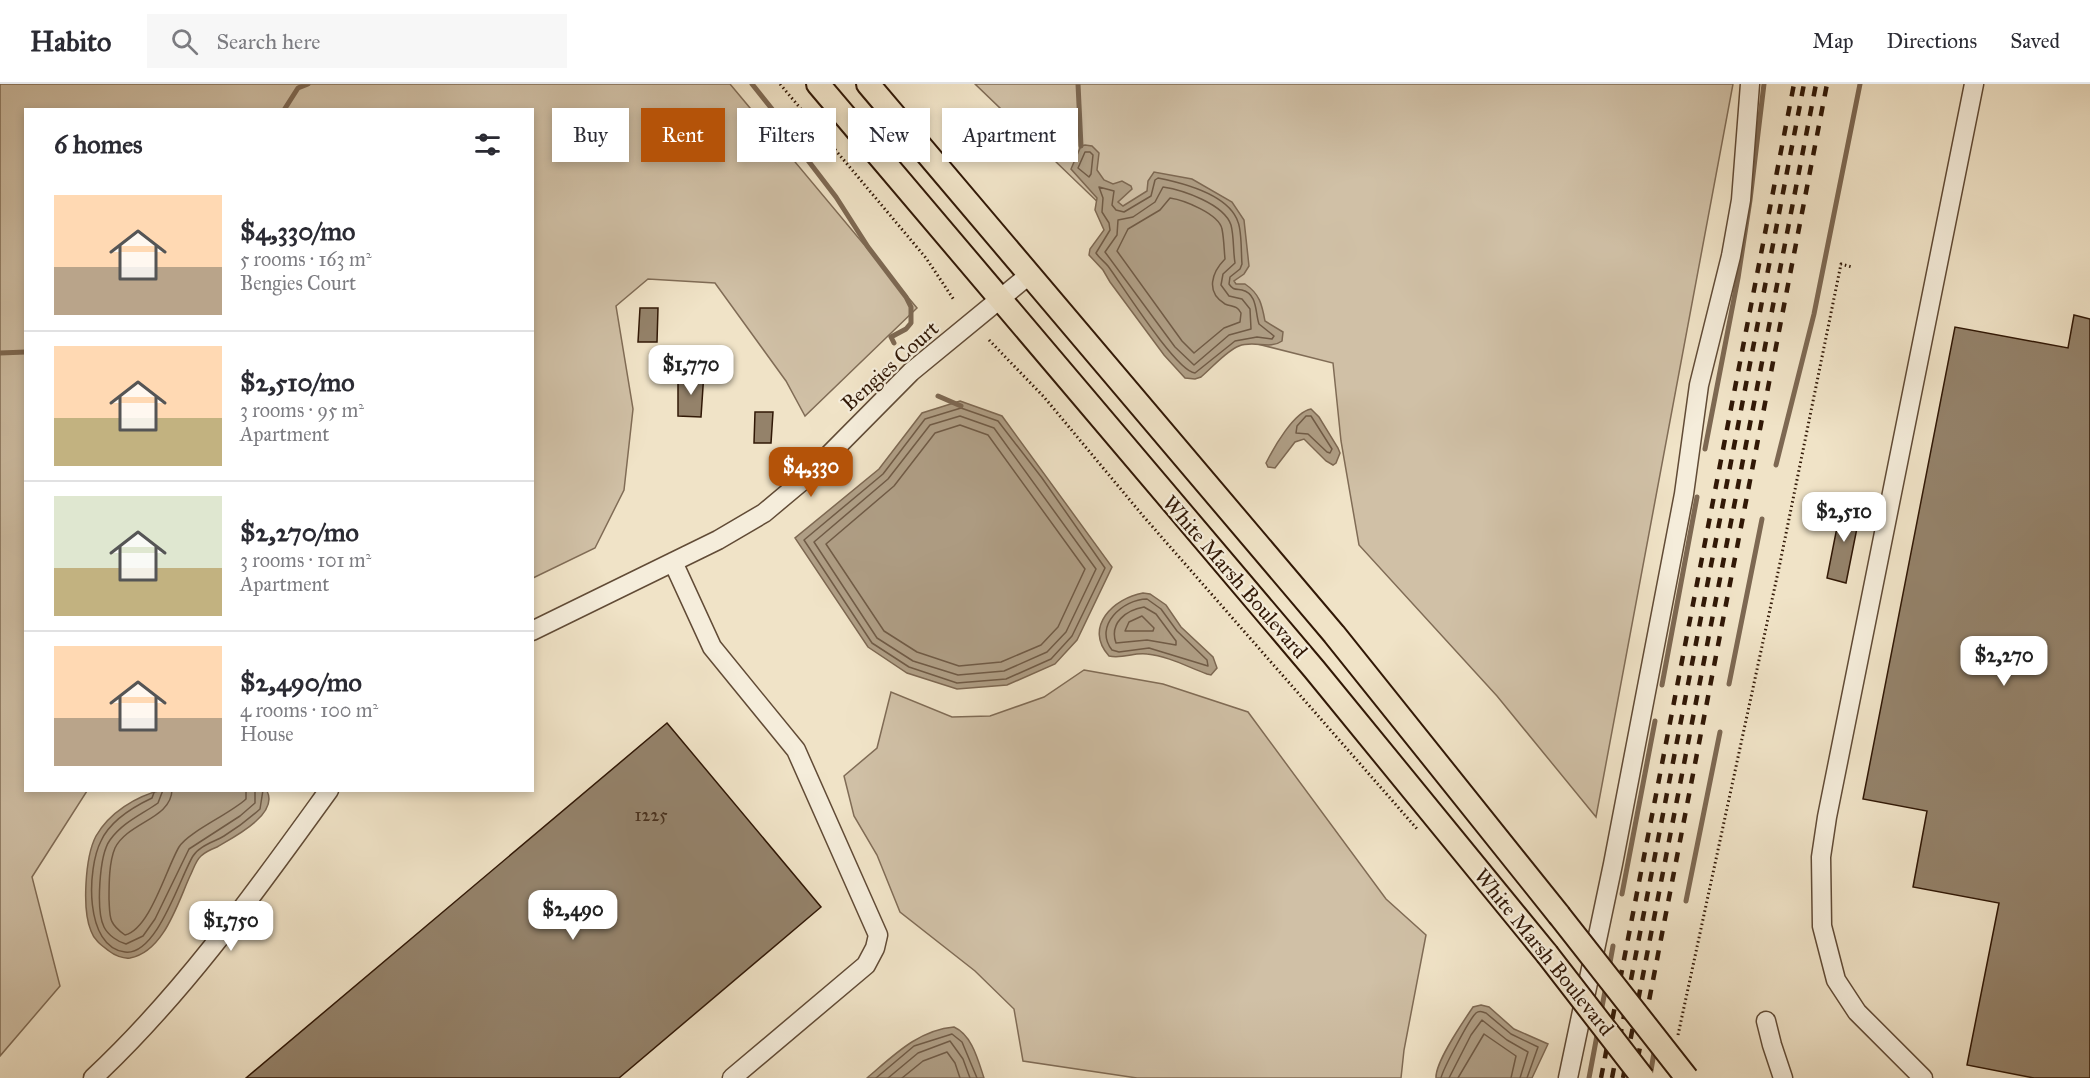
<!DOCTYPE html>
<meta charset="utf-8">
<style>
:root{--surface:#fff;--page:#f7f7f7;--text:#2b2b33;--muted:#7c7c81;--line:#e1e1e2;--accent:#b45309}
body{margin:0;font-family:"IM FELL Great Primer",serif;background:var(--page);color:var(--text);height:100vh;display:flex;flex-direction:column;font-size:22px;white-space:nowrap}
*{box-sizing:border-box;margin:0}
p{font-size:20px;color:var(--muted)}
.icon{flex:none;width:33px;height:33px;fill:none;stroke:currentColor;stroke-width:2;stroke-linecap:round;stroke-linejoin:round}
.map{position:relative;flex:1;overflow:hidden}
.sheet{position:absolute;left:24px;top:24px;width:510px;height:684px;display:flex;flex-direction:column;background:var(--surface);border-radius:0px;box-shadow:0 3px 9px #0003}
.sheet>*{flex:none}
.banner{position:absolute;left:552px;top:24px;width:570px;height:54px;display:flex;gap:12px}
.price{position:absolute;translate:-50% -51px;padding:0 14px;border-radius:12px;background:#fff;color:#222;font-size:20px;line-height:39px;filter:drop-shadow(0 2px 3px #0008)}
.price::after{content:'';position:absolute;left:50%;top:36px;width:18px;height:14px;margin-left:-9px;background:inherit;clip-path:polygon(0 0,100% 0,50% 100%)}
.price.active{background:var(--accent);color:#fff}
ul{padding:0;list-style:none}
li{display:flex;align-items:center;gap:18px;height:150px;padding:0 30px}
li+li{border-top:2px solid var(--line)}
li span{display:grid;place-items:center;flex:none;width:168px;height:120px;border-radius:0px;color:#555}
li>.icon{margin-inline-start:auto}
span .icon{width:72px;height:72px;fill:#fffc;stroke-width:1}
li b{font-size:26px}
h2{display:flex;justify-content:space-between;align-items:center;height:72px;padding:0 30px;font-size:26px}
.pill{padding:0 21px;border-radius:0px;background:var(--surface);box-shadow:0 3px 9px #0003;font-size:21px;line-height:54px}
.pill.active{background:var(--accent);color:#fff}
header{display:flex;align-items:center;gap:36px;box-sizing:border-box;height:84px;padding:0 30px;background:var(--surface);border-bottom:2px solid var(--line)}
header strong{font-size:28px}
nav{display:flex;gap:33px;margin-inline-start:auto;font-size:21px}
.search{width:420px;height:54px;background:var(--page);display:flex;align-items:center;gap:15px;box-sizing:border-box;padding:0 21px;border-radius:0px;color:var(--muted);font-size:22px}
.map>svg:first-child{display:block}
.green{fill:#d0c0a6;stroke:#806c56;stroke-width:1.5}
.water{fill:#af9e85;stroke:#7d6852;stroke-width:1.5}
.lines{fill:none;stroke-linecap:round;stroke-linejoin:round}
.shore{stroke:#705b46;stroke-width:1.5}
.stream{stroke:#7d6852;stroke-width:5}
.building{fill:#94826a;stroke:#311806;stroke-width:1.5}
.minor-casing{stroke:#614b36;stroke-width:21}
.major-casing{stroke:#311806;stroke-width:26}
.path{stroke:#311806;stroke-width:3;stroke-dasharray:1.5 3;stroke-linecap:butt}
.minor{stroke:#f5eddb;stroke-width:18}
.major{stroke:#f0e3c7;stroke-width:22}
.rail{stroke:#311806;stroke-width:4.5;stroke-dasharray:10 10;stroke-linecap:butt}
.major-bridge-casing{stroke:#311806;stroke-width:26;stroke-linecap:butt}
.major-bridge{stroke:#f0e3c7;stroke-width:22}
.labels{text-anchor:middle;stroke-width:4.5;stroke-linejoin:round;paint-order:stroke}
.number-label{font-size:18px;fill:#4a321f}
.street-label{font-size:21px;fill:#311806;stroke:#f5eddb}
</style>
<header>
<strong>Habito</strong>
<div class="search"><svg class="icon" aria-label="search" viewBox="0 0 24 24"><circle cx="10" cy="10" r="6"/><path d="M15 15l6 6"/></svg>Search here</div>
<nav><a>Map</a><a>Directions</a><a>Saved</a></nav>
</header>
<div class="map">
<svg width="2090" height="994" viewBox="0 0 2090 994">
<rect width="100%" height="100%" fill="#f0e3c7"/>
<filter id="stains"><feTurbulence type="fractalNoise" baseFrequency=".00333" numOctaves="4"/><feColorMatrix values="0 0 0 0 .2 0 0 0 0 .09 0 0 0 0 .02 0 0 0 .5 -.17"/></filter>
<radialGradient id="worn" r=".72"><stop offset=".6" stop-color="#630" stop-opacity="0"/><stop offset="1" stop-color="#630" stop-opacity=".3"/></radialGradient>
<path class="green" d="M 0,0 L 730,0 L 917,224 L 805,332 L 786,297 L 715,199 L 648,195 L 616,222 L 633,325 L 624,406 L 595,464 L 533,494 L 532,26 L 26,26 L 26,706 L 87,707 L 32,793 L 60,902 L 0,972 Z
M 975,0 L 1733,0 L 1596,733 L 1497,612 L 1359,461 L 1341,357 L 1333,279 L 1210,248 L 1106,126 Z
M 1084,586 L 1163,600 L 1248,628 L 1386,815 L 1426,851 L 1404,966 L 1401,994 L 1137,994 L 1023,977 L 1014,925 L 975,887 L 900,828 L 877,771 L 854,732 L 844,692 L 877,664 L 891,608 L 952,633 L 990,632 L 1044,613 Z"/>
<path class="water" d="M 1085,61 L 1092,62 L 1099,69 L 1097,86 L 1104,96 L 1113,100 L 1122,97 L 1131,102 L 1132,105 L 1118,118 L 1123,122 L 1147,107 L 1148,97 L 1154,88 L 1192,95 L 1232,118 L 1244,136 L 1249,182 L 1244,190 L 1234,197 L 1236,200 L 1245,200 C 1260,210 1262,221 1265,237 L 1283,248 L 1282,257 C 1270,266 1254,256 1239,262 C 1226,267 1213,283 1201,293 L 1195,295 L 1185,294 L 1164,271 L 1110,198 L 1103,186 L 1089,171 L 1090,165 L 1104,146 L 1095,126 L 1097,114 L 1071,85 L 1081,62 Z
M 960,317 L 1002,332 L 1112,483 L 1077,556 L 1055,580 L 1007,601 L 957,605 L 907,589 L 868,563 L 795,454 L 879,385 L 922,329 Z
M 1311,325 L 1319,333 L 1338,364 L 1340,369 L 1336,379 L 1333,381 L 1326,377 L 1304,355 L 1295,358 L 1275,384 L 1268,383 L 1266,379 C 1274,363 1294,328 1311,325 Z
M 1143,509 L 1150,510 L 1166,521 L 1181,543 L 1213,573 L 1217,584 L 1211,591 L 1207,590 C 1188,583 1168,572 1147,570 C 1134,568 1123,575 1109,572 C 1083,543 1114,514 1143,509 Z
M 162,706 L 267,707 C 279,730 234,753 217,763 C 212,765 205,768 201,772 C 196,776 193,786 190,792 C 178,818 164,868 130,874 C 123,875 114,871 109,867 C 101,861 94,856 91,847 C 82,826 85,773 96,752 C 109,729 136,712 162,706 Z
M 1481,921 L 1489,923 L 1514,945 L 1548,960 L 1532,994 L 1436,994 C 1435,978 1463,938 1473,923 Z
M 954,943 C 972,951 978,976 984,994 L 867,994 C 893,972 918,946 954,943 Z"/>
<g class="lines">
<path class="shore" d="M 1085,68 L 1090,68 L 1093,71 L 1091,90 L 1089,93 L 1078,84 Z
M 1158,94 C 1183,99 1229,111 1238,138 C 1242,148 1241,169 1242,180 L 1240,185 L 1230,193 L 1229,200 C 1233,206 1235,205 1242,206 C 1258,210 1255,229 1259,240 L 1274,252 L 1272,255 L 1257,253 L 1235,257 L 1195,289 C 1176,287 1122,201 1108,182 C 1105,178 1099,174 1096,169 L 1110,146 L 1109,139 L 1102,128 L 1103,114 L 1099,103 L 1114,107 L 1112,121 L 1116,126 L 1124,128 L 1151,112 L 1155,96 Z
M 1163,103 C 1183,106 1224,120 1231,141 C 1234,152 1233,167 1235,179 L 1223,190 L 1221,201 L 1229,212 L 1242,215 L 1250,225 L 1251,245 L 1229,251 L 1194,281 L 1175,263 L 1105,168 L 1117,151 L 1118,136 L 1133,133 L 1155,118 Z
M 1170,114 C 1184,116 1219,130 1222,145 C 1224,155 1224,165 1225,175 C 1212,188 1205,208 1225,220 C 1232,223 1237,221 1241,229 L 1240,238 L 1224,244 L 1194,269 L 1182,257 L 1117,167 L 1128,145 L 1160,126 Z
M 961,324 L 998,337 L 1042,394 L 1105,484 L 1072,552 L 1051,575 L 1006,595 L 957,599 L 909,583 L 872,559 L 804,456 L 883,390 L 925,335 Z
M 960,332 L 994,344 L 1096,485 L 1066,548 L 1047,568 L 1004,587 L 958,591 L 913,577 L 877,554 L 814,458 L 888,395 L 930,341 Z
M 1306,332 L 1311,332 L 1332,365 L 1330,369 L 1327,368 L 1308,350 L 1296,349 L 1297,342 Z
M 960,341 L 988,351 L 1085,485 L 1058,543 L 1041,561 L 1001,578 L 959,582 L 917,568 L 884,547 L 826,460 L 894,402 L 935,349 Z
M 1147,515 L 1161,525 L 1177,547 L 1207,576 L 1208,582 L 1149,564 L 1119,568 L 1112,566 C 1093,542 1123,515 1147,515 Z
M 1144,523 L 1156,530 L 1176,557 L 1176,561 L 1147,556 L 1116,559 C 1109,539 1126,526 1144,523 Z
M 1142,532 L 1154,544 L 1153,547 L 1125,547 L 1129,538 Z
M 155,706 L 152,714 C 133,723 110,737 101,757 C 87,784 84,863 125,868 C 157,872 180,793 193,772 C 199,762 214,758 224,752 C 237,744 249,735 260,725 L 263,706
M 163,706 L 158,719 C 141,731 123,738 110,756 C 99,771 96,827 104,843 C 108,851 118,858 126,860 L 143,852 L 155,835 L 189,765 L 240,732 L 255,719 L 255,706
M 172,706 C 171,735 128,738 115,764 C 109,778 109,800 109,815 C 110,833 108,839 125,851 C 150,845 166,785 179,763 C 188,748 230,730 246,715 L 246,706
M 876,994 L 914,962 L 952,950 L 962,958 L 977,994
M 888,994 L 918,969 L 950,957 L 963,975 L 970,994
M 902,994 L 923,977 L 947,968 L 955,979 L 960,994
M 1441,994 C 1443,985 1470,934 1476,929 C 1480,926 1482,928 1486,929 L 1511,950 L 1538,963 L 1527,994
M 1449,994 L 1471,951 L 1482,936 L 1507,956 L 1528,968 L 1520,994
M 1458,994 L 1484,950 L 1516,972 L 1511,994"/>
<path class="stream" d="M 752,0 L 784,40 L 800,66 L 836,113 L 868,163 L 906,213 L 911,223 L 911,239 L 906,245 L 891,253 L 894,259
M 1078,0 L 1081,62
M 284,26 L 298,4 L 308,0
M 0,269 L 26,268
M 938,312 L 961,322
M 1705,365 L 1738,194 L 1750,116 L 1764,0
M 1776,381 L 1814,230 L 1860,0
M 1729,600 L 1762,435
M 1662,601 L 1697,413
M 1622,810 L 1655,637
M 1686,817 L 1720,648
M 1609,884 L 1613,862
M 1601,928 L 1606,902
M 1650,992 L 1655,963
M 1589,994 L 1598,946"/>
</g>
<path class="building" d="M 640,224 L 658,224 L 657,258 L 638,258 Z
M 2074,231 L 2090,235 L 2090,994 L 2034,994 L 1967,981 L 1999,819 L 1913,803 L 1927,727 L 1863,715 L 1955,243 L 2068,264 Z
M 689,287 L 704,288 L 701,333 L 678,332 L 678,299 L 688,299 Z
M 755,328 L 773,328 L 771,359 L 754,359 Z
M 1842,418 L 1861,424 L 1846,499 L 1827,494 Z
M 667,639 L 821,823 L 619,994 L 246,994 Z"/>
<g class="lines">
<defs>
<path id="minor" d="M 673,478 L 712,563 L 796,666 L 878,851 L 875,864 L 866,881 L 732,994
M 532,547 L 718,456 L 764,429 L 807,393 L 911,288 L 1029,191
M 1766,937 L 1772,961 L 1783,994
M 93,994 C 184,909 256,807 329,706
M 1568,994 L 1613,780 L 1684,410 L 1699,301 L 1731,172 L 1741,116 L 1750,0
M 1923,994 L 1857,928 L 1836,896 L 1822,842 L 1821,773 L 1827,733 L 1974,0"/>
<path id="major" d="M 818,0 L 1314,585 L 1547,870
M 868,0 L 1334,550 L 1559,831"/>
</defs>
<use href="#minor" class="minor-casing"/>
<use href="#major" class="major-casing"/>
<path class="path" d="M 780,0 L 926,174 L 954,216
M 989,256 L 1044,313 L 1144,433 L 1418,746
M 1678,951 L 1780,479 L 1841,180 L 1852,183"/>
<use href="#minor" class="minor"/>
<use href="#major" class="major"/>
<path class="rail" d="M 1601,994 L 1794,0
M 1612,994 L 1804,0
M 1623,994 L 1816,0
M 1634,994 L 1827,0"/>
<defs>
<path id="major-bridge" d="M 1559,831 L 1687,994
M 1547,870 L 1643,994"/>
</defs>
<use href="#major-bridge" class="major-bridge-casing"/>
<use href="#major-bridge" class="major-bridge"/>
</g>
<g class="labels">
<g class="number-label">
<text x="651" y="737">1225</text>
</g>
<g class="street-label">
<text transform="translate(890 282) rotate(-42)" y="7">Bengies Court</text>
<text transform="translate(1235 493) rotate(49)" y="7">White Marsh Boulevard</text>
<text transform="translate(1544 868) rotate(51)" y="7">White Marsh Boulevard</text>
</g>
</g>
<rect width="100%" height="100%" filter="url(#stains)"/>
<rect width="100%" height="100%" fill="url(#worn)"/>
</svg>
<b class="price" style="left:691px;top:312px">$1,770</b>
<b class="price active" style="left:811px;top:414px">$4,330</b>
<b class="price" style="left:1844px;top:459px">$2,510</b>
<b class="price" style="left:2004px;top:603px">$2,270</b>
<b class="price" style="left:573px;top:857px">$2,490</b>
<b class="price" style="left:231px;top:868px">$1,750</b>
<div class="banner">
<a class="pill">Buy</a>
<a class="pill active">Rent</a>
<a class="pill">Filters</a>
<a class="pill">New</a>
<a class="pill">Apartment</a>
</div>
<section class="sheet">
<h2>6 homes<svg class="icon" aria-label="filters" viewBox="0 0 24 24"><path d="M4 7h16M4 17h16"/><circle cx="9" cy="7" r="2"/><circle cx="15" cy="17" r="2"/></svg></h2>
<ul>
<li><span style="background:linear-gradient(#ffd9b3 60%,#b9a48a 0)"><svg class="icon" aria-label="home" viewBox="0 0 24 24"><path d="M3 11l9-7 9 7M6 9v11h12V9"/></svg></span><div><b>$4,330/mo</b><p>5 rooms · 163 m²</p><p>Bengies Court</p></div></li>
<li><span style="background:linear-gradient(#ffd9b3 60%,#c2b280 0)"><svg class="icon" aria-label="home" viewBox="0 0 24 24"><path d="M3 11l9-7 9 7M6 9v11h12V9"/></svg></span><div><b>$2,510/mo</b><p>3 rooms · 95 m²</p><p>Apartment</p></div></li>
<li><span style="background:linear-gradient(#dfe7d0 60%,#c2b280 0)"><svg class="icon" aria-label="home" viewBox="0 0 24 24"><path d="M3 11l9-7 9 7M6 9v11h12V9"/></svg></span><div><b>$2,270/mo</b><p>3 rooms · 101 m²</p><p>Apartment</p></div></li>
<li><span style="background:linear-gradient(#ffd9b3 60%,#b9a48a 0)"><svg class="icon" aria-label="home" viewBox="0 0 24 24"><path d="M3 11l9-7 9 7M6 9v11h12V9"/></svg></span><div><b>$2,490/mo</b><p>4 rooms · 100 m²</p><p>House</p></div></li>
</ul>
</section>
</div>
